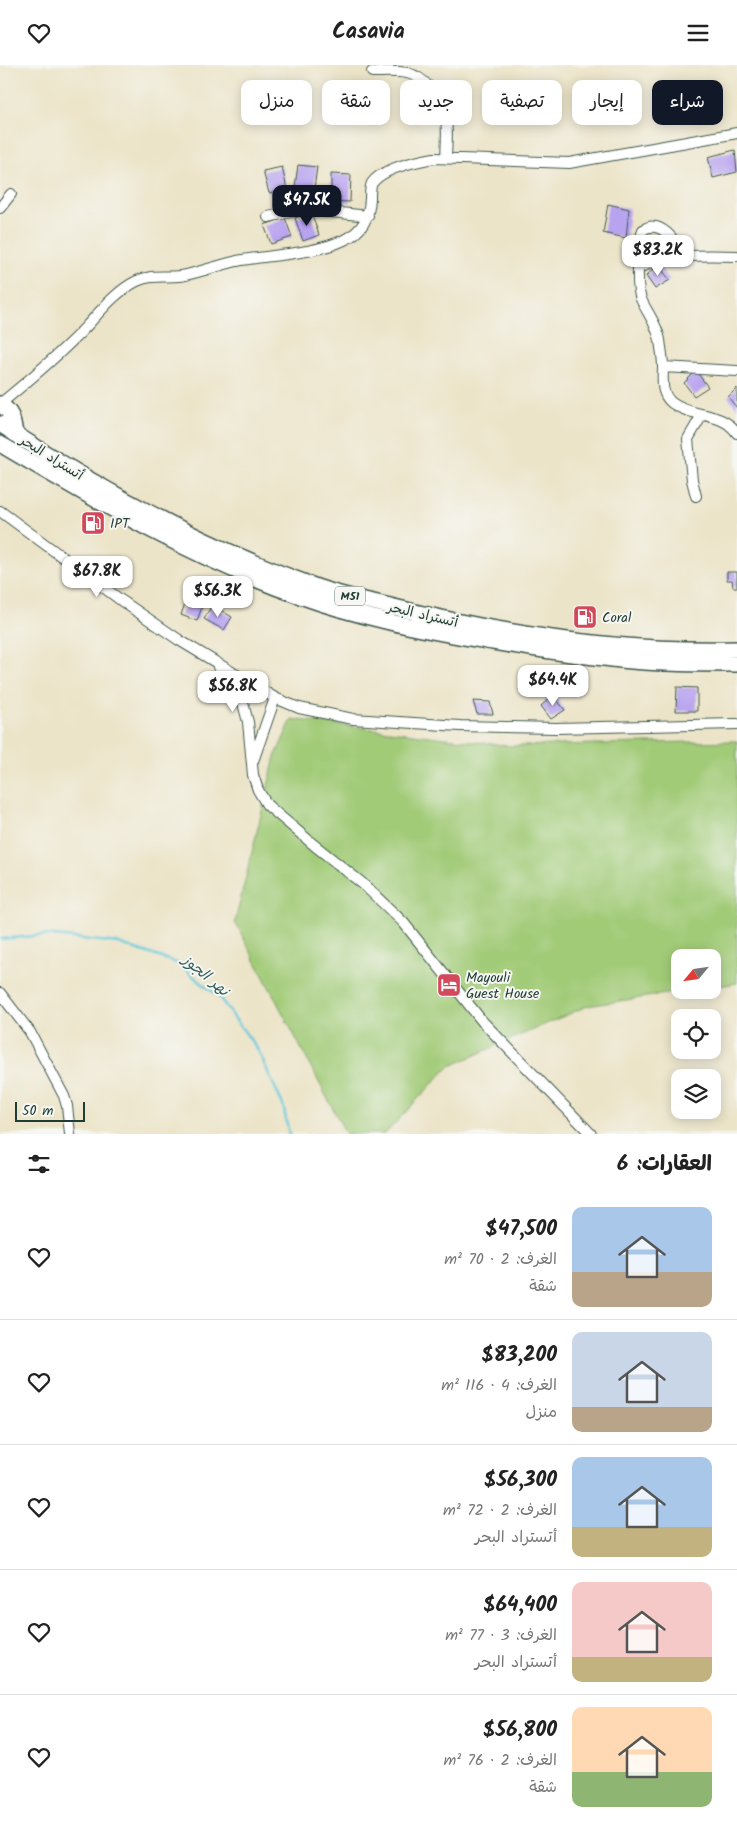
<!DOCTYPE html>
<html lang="ar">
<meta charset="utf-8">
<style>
:root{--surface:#fff;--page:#f2f2f2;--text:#222;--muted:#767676;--line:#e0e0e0;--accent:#111827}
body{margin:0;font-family:Kalam,"Playpen Sans Arabic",sans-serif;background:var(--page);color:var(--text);direction:rtl;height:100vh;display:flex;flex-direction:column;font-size:19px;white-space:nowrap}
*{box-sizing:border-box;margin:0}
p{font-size:16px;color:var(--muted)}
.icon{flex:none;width:28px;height:28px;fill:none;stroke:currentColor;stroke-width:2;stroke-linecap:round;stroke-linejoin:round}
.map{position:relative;height:1069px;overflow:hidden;direction:ltr}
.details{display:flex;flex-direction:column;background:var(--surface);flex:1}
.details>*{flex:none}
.top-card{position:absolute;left:15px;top:15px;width:708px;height:45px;direction:rtl;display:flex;gap:10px}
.needle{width:32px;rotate:241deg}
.tools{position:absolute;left:671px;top:884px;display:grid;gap:10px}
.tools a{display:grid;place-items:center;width:50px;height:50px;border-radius:10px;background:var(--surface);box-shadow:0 2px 12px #0003;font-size:25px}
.scale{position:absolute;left:15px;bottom:12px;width:70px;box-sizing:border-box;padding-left:5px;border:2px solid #1f3d34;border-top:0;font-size:14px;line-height:18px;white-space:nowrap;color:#1f3d34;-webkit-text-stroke:4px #f6f6f2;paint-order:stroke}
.price{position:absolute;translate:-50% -42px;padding:0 11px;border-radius:10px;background:#fff;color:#222;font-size:16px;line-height:32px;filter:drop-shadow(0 1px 2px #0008)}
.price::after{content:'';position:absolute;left:50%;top:30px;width:15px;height:11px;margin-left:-8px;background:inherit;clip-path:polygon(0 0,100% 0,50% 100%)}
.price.active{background:var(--accent);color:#fff}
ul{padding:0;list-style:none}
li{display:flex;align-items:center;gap:15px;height:125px;padding:0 25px}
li+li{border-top:1px solid var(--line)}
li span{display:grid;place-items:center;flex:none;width:140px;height:100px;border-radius:10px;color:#555}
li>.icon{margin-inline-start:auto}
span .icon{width:60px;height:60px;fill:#fffc;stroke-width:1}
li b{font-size:21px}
h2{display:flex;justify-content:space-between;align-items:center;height:60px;padding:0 25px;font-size:21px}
.tag{padding:0 18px;border-radius:10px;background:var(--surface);box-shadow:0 2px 12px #0003;font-size:18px;line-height:45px}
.tag.active{background:var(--accent);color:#fff}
header{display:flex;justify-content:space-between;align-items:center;height:65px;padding:0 25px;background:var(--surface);font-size:22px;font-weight:800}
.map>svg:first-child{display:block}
.green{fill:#a1cb77;stroke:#608456}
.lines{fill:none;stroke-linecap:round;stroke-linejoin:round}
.stream{stroke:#5ec7da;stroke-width:2.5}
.building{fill:#b8a3ef}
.minor-casing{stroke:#3e564a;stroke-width:12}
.highway-casing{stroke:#3e564a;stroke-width:18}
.minor{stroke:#fff;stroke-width:10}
.highway{stroke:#fff;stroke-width:15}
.labels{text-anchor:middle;stroke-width:4;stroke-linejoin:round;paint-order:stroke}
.shield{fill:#f6f6f2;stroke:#60746d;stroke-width:1}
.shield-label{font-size:12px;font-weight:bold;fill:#1f3d34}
.street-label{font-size:14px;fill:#1f3d34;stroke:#f6f6f2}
.poi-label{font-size:14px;fill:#1f3d34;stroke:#f6f6f2;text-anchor:start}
.water-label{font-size:15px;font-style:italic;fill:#2f605e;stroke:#f6f6f2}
</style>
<header><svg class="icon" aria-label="menu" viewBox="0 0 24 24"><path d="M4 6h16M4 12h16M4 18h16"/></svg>Casavia<svg class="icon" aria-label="heart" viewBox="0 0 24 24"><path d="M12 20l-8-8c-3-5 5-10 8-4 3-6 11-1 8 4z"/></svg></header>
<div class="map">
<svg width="737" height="1069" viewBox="0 0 737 1069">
<rect width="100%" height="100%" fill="#f6f6f2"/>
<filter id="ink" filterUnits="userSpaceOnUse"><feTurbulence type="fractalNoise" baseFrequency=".02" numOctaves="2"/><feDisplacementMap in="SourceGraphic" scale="10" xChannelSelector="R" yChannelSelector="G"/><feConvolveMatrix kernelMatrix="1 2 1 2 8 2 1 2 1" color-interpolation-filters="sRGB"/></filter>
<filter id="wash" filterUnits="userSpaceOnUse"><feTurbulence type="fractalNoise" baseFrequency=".0096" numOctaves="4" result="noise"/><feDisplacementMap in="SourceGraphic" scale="20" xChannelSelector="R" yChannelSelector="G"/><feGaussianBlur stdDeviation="1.12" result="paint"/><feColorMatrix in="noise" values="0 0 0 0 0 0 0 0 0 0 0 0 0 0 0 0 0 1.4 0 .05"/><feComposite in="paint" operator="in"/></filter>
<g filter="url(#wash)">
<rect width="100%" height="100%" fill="#ece4c8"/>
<path class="green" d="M 292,654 L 510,681 L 737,676 L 737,918 L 713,922 L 712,892 L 680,892 L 680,925 L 692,925 L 587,941 L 448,1002 L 385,1069 L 346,1069 L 235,857 L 275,692 Z"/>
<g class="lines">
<path class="stream" d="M 0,874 L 46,870 L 118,878 L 177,898 L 219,932 L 258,985 L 283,1040 L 289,1069"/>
</g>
<g id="blocks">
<path class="building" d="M 681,17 L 713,38 L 700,57 L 668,36 Z
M 735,85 L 737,107 L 713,113 L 708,92 Z
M 298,100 L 317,102 L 313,131 L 294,129 Z
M 282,102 L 287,124 L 269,128 L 263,106 Z
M 331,109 L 351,110 L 350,137 L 331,136 Z
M 608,139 L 629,144 L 626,173 L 603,168 Z
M 311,147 L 319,170 L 303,176 L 295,153 Z
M 285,153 L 292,172 L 271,179 L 264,160 Z
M 658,200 L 670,215 L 655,224 L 646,211 Z
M 696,306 L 708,322 L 694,331 L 684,318 Z
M 737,323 L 737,343 L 728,332 Z
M 727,507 L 737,507 L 737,522 L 733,522 L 732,515 L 727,515 Z
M 189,527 L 205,533 L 197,556 L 181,550 Z
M 212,540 L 232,552 L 224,565 L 204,554 Z
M 677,622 L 697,623 L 697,646 L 676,646 Z
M 553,630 L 565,645 L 551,654 L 541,641 Z
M 473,636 L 490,637 L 493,649 L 477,649 Z"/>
</g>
</g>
<g filter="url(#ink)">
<use href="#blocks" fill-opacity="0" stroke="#3e564a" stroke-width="1"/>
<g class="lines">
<defs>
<path id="minor" d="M 372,7 C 383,7 396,6 407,8 C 416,10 424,16 430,23 C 451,45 447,65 446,93
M 0,143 L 11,129
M 268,152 L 295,146 L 313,145 L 368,151
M 737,191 C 703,190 670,189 638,203 C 638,213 637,224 641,234 C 647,248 657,259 660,275 C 661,284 663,293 663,302 C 663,315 660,328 672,338 C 692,353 722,346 737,368
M 638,203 L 636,193 L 643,165 C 660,153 676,177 684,190
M 663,302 L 737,306
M 0,339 C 27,317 54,294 79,269 C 97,251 114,227 137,216 C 153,208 170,214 186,210 C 203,206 220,200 237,196 C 269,190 315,189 344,175 C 363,166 369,153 370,133 C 370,128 370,122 372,118 C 383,103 417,96 434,93 L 569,98 L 737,68
M 696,431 L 692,415 L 688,374 L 702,350
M 0,446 L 122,536 L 179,575 L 275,633 L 299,643 L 353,654 L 460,661 L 556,663 L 737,659
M 218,602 L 234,621 L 243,638 L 248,657 L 253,710 L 258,725 L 267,740 L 314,780 L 363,819 L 403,857 L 482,956 L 591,1069
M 253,696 L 275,633
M 0,928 L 30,967 L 64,1031 L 67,1041 L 70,1069"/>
<path id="highway" d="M 0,339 C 12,347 13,355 15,369
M 0,359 C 98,424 203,481 314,521 C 338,530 365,535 390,541 C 501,569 622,587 737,584
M 0,379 C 97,436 194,494 300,531 C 361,553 424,565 487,576 C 529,583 570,590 612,594 C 653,599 695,599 737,599"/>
</defs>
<use href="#minor" class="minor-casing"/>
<use href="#highway" class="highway-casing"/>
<use href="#minor" class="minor"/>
<use href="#highway" class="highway"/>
</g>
</g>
<defs>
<symbol id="fuel-square" viewBox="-11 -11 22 22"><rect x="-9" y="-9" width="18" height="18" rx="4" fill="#d1495b" stroke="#f6f6f2"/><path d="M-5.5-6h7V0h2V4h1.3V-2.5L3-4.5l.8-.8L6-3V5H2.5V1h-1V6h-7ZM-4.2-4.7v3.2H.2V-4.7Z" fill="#fff"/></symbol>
<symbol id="hotel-square" viewBox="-11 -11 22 22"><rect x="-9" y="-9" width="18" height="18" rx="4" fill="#d1495b" stroke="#f6f6f2"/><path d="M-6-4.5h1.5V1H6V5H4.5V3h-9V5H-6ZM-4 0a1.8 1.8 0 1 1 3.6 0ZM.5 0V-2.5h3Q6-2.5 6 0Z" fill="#fff"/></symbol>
</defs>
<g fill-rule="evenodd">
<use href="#fuel-square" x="79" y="444" width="28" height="28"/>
<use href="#fuel-square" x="571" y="538" width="28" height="28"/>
<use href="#hotel-square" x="435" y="906" width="28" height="28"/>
</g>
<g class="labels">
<rect class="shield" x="335" y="521.5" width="30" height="19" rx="4"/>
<g class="shield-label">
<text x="350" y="535">M51</text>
</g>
<g class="street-label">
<text transform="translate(52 392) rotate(32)" y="5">أتستراد البحر</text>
<text transform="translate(423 549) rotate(13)" y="5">أتستراد البحر</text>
</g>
<g class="poi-label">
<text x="110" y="463">IPT</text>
<text x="602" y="557">Coral</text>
<text x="466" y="917">Mayouli<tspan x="466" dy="16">Guest House</tspan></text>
</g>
<g class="water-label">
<text transform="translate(206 910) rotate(40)" y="5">نهر الجوز</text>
</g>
</g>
</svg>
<div class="tools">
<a><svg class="needle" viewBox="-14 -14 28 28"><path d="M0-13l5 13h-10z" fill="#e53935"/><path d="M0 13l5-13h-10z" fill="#767676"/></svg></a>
<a><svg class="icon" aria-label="locate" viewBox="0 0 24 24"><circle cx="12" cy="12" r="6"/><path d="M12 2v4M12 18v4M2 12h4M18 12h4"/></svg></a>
<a><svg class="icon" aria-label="layers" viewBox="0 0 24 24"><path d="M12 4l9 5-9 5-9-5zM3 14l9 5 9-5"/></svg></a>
</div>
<div class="scale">50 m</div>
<b class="price active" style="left:307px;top:162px">$47.5K</b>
<b class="price" style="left:658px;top:212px">$83.2K</b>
<b class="price" style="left:97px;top:533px">$67.8K</b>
<b class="price" style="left:218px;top:553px">$56.3K</b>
<b class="price" style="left:553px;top:642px">$64.4K</b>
<b class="price" style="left:233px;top:648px">$56.8K</b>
<div class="top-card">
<a class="tag active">شراء</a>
<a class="tag">إيجار</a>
<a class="tag">تصفية</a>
<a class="tag">جديد</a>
<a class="tag">شقة</a>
<a class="tag">منزل</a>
</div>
</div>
<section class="details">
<h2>العقارات: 6<svg class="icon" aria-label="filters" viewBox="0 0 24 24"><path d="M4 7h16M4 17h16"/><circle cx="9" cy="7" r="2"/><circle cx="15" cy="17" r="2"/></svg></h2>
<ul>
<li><span style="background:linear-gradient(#a9c7e8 65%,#b9a48a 0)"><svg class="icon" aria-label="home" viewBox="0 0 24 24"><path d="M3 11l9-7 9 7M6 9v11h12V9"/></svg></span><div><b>$47,500</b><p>الغرف: 2 · 70 m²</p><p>شقة</p></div><svg class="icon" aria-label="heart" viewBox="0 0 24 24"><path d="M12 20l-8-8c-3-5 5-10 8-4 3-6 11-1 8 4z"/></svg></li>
<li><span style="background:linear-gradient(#c9d6e8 75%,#b9a48a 0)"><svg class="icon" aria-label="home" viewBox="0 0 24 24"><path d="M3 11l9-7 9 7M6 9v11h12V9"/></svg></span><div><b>$83,200</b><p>الغرف: 4 · 116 m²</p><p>منزل</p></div><svg class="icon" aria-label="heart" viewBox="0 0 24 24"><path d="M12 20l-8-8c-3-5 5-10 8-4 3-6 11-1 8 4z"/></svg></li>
<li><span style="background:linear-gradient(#a9c7e8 70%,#c2b280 0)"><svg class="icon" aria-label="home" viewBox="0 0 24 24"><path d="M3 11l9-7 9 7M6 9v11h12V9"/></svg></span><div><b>$56,300</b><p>الغرف: 2 · 72 m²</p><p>أتستراد البحر</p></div><svg class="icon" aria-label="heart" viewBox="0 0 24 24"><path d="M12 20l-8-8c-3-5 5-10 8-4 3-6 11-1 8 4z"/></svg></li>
<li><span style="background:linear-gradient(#f6c9c9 75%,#c2b280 0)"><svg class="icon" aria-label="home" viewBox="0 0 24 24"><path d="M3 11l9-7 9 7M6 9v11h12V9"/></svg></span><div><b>$64,400</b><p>الغرف: 3 · 77 m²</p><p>أتستراد البحر</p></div><svg class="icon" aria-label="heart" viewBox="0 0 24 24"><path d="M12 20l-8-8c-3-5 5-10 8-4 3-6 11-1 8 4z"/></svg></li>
<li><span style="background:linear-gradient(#ffd9b3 65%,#8fb573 0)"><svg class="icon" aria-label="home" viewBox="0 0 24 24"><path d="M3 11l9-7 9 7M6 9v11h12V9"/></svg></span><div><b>$56,800</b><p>الغرف: 2 · 76 m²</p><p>شقة</p></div><svg class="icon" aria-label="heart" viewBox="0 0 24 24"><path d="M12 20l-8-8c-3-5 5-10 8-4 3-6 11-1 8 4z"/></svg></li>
</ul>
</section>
